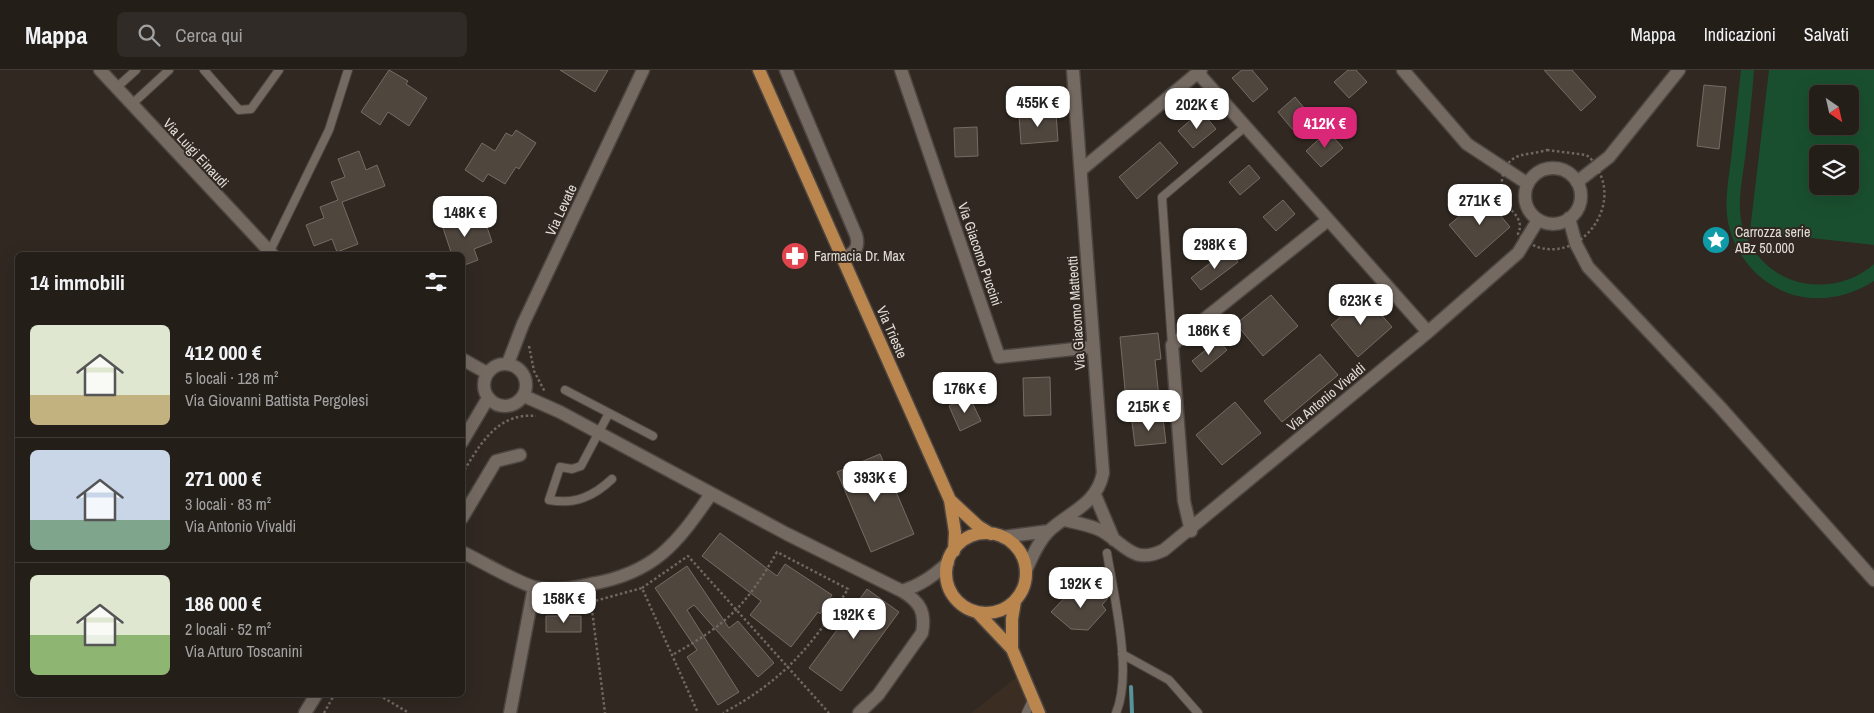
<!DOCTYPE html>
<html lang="it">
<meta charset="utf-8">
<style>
:root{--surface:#241e19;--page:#302b26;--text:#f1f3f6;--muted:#a3a2a2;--line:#413c38;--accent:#db2777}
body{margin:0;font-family:"Archivo Narrow",sans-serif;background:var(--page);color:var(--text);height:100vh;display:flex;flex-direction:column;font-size:19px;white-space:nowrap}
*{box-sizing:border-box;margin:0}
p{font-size:16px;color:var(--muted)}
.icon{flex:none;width:28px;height:28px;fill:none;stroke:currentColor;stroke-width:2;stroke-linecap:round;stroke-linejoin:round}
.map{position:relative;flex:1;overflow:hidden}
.panel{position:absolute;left:15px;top:182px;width:450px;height:445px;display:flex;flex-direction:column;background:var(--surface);border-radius:8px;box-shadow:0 5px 20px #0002,0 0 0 1px var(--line)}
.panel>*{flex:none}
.needle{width:32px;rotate:146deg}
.fabs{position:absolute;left:1809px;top:15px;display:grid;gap:10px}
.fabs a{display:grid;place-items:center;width:50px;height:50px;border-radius:8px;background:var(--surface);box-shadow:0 5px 20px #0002,0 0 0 1px var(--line);font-size:25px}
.price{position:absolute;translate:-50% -42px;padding:0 11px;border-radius:10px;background:#fff;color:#222;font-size:16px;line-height:32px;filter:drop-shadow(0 1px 2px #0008)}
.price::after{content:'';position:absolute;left:50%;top:30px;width:15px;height:11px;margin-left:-8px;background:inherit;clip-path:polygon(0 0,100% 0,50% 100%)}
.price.current{background:var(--accent);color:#fff}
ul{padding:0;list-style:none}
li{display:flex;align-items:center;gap:15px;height:125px;padding:0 15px}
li+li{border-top:1px solid var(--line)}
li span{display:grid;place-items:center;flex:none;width:140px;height:100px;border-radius:8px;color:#555}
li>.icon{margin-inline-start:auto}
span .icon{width:60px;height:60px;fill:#fffc;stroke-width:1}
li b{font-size:21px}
h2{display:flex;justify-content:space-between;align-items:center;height:60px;padding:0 15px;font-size:21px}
header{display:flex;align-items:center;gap:30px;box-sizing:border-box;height:70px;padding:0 25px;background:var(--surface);border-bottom:1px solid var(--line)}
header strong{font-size:24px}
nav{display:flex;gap:28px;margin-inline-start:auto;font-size:18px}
.search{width:350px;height:45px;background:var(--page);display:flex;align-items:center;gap:12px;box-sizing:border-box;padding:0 18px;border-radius:8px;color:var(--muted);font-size:19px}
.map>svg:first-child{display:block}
.built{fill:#3b2d22}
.green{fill:#194f2f;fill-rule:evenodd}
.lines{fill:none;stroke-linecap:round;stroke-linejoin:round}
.stream{stroke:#56939b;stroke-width:4}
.building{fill:#4f463e;stroke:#766c64}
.service-casing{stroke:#4d4540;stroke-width:10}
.minor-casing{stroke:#4d4540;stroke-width:15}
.tertiary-casing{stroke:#4d4540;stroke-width:15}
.primary-casing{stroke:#4d4540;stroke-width:15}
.path{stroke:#6f6861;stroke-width:2.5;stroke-dasharray:2.5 2.5;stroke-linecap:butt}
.service{stroke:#746a62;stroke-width:8}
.minor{stroke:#746a62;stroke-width:12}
.tertiary{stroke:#746a62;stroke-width:12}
.primary{stroke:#bb864e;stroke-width:12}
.labels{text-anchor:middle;stroke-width:4;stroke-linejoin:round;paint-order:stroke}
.street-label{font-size:14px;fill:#e3ddd8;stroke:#302821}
.poi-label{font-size:14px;fill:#e3ddd8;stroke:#302821;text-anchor:start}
</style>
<header>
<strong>Mappa</strong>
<div class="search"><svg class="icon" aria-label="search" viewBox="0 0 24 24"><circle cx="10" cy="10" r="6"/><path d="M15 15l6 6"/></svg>Cerca qui</div>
<nav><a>Mappa</a><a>Indicazioni</a><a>Salvati</a></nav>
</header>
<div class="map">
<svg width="1874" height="643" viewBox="0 0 1874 643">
<rect width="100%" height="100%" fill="#302821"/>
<path class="built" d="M 1019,605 L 1034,643 L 971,643 Z"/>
<path class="green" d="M 1741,0 L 1754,0 C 1752,27 1749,53 1746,80 C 1744,100 1739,121 1740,141 C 1742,175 1769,207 1803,213 C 1829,218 1855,211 1874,194 L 1874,211 C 1849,227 1819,233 1790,224 C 1756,212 1731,181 1727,145 C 1725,124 1730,101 1732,80 C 1735,53 1738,27 1741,0 Z
M 1769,0 L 1874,0 L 1874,175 L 1750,161 ZM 1818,24 L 1850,24 L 1850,56 L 1818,56 ZM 1818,84 L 1850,84 L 1850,116 L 1818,116 Z"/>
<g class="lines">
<path class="stream" d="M 1131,617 L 1132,643"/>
</g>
<path class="building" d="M 389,0 L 408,11 L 406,14 L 427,28 L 409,56 L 388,42 L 380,55 L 361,42 Z
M 560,0 L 608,0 L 595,22 Z
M 1242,0 L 1252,0 L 1268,19 L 1253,32 L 1232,8 Z
M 1348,0 L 1356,0 L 1367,12 L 1349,28 L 1334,12 Z
M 1544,0 L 1572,0 L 1596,27 L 1581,41 Z
M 1704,15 L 1726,17 L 1719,79 L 1697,76 Z
M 1295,27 L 1310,45 L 1293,60 L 1278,42 Z
M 1201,41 L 1216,59 L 1193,78 L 1178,61 Z
M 1056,43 L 1058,71 L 1021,74 L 1019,46 Z
M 977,57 L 978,86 L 955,87 L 954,58 Z
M 516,60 L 536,73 L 519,99 L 516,97 L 505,114 L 488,104 L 483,112 L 465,100 L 482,73 L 495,81 L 506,63 L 512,66 Z
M 1328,61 L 1343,78 L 1321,97 L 1306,81 Z
M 1160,72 L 1178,93 L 1137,129 L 1119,107 Z
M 359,81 L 366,100 L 377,95 L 385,116 L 342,132 L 358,174 L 337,182 L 332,169 L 314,176 L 306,155 L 324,148 L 320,137 L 338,130 L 331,112 L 345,107 L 338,89 Z
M 1249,95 L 1260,108 L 1240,125 L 1229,112 Z
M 1484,126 L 1510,157 L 1476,187 L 1449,155 Z
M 1283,130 L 1295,144 L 1276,161 L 1263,147 Z
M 462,144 L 466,158 L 485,151 L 492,172 L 474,179 L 478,190 L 462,196 L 462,185 L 452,185 L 441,152 Z
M 1228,179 L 1238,192 L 1201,220 L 1191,208 Z
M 1271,225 L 1298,256 L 1263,286 L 1236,254 Z
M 1365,226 L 1392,257 L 1358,287 L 1331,255 Z
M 1158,263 L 1161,289 L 1155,290 L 1159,327 L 1126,330 L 1120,267 Z
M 1218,270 L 1227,280 L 1201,302 L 1192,291 Z
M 1320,284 L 1338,305 L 1282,352 L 1264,331 Z
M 1050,307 L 1051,345 L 1024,346 L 1023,308 Z
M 969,326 L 981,351 L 960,361 L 949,336 Z
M 1235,332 L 1261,363 L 1222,395 L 1196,365 Z
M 1163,348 L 1166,373 L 1135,376 L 1132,352 Z
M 880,384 L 914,464 L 871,482 L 837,402 Z
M 720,463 L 777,506 L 785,494 L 832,525 L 820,544 L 818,542 L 791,577 L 750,545 L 761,531 L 702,486 Z
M 687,496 L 729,558 L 738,551 L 774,593 L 758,607 L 694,535 L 687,540 L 739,622 L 718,635 L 687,587 L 697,580 L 655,518 Z
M 1076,516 L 1086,524 L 1093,516 L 1108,528 L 1102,535 L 1106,540 L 1088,560 L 1071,559 L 1051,542 Z
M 867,519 L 899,542 L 841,621 L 809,598 Z
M 546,546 L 581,546 L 581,562 L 546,562 Z"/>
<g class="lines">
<defs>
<path id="service" d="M 204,0 L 239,40 L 251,39 L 279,0
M 116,18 L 136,0
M 131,35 L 169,0
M 269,183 L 329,60 L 348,0
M 1172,275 L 1162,127 L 1245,57
M 565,320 L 653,366
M 609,343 L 581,396 L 572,399 L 560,397 L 549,430 C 575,435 594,426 612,409
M 1107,483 C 1114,527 1133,603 1116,643
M 1122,584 L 1169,610 L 1198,643
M 1026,643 L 1033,628"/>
<path id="minor" d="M 100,0 L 273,185
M 786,0 L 856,165 C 860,178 854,183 843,189
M 901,0 L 999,287 L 1093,277
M 1198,3 L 1428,262
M 1081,100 L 1201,0
M 1577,112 L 1609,87 L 1679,0
M 462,289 L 487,303
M 524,326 L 560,342 L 787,464 L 902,521 C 920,532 926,542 922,563 L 878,625 L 859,643
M 1095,425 L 1114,470
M 462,448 L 496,391 L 520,385
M 1064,450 C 1077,453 1091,455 1102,461 C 1126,475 1133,495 1164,480 L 1428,262 L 1518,183 L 1538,150
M 1191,461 L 1184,431 L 1172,275 L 1328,150
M 462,482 C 481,491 516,512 534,517 C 552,522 574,518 591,514 C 654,503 676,475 711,424
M 902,521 C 921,515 933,506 948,493
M 510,643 L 534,517"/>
<path id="tertiary" d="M 1403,0 L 1467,74 L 1528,114
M1525 126a28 28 0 1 1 56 0a28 28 0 1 1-56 0Z
M 1569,148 L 1576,174 L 1588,197 L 1720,337 L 1874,510
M 508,293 L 523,254 L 643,0
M484 315a21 21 0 1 1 42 0a21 21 0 1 1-42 0Z
M 462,372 L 488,328
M 1003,467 L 1049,461
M 1026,500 C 1032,487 1039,470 1050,460 C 1071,441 1097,434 1103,403 L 1073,0
M 305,643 L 316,625"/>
<path id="primary" d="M 759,0 L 950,430 L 955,462 L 954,481
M 950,430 L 978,456 L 991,464
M946 503a40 40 0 1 1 80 0a40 40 0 1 1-80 0Z
M 977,542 L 1012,579 L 1039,643
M 1012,579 L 1012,549 L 1015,531"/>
</defs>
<use href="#service" class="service-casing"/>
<use href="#minor" class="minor-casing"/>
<use href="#tertiary" class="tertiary-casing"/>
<use href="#primary" class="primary-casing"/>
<path class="path" d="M 1547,80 L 1586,85 C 1592,88 1594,94 1598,100 C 1620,137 1582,191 1537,177 C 1531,174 1523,168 1518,164 C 1525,149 1511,141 1502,130 C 1501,116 1500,95 1516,87 C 1522,84 1538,83 1547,80 Z
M 529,276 L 534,301 L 545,322
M 462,404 C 479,376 497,342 536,346
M 642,518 L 688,486 L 829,643
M 591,532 L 642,518 L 698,643
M 552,533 L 591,532 L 605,643
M 674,584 C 727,554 746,536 777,482 L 848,519 C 812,576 784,610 723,643
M 379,625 L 409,643
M 324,643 L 334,625"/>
<use href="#service" class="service"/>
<use href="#minor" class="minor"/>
<use href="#tertiary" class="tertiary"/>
<use href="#primary" class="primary"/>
</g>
<defs>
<symbol id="sight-disc" viewBox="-11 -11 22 22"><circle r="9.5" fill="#0f9aa8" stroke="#302821"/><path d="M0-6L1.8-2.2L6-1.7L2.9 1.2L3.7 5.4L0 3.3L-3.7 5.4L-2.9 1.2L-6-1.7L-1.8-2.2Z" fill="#fff"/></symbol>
<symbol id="pharmacy-disc" viewBox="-11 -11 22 22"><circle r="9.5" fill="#e0444e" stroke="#302821"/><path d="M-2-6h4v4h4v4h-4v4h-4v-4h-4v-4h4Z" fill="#fff"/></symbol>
</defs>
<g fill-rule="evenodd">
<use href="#sight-disc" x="1700" y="154" width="32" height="32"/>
<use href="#pharmacy-disc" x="779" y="170" width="32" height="32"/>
</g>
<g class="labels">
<g class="street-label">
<text transform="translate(196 83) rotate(47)" y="5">Via Luigi Einaudi</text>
<text transform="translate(561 140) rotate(-65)" y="5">Via Levate</text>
<text transform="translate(980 184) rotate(71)" y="5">Via Giacomo Puccini</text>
<text transform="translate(1076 243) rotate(-94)" y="5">Via Giacomo Matteotti</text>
<text transform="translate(892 262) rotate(66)" y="5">Via Trieste</text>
<text transform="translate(1326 327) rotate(-40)" y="5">Via Antonio Vivaldi</text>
</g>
<g class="poi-label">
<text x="1735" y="167">Carrozza serie<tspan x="1735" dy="16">ABz 50.000</tspan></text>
<text x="814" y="191">Farmacia Dr. Max</text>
</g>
</g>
</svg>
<div class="fabs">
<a><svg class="needle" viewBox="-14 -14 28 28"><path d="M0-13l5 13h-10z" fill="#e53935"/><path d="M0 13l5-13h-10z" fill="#a3a2a2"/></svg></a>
<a><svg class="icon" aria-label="layers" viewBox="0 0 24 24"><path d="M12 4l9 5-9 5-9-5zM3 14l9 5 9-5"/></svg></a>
</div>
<b class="price" style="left:1038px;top:58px">455K €</b>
<b class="price" style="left:1197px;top:60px">202K €</b>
<b class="price current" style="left:1325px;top:79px">412K €</b>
<b class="price" style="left:1480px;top:156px">271K €</b>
<b class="price" style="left:465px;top:168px">148K €</b>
<b class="price" style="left:1215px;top:200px">298K €</b>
<b class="price" style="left:1361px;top:256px">623K €</b>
<b class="price" style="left:1209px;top:286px">186K €</b>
<b class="price" style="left:965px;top:344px">176K €</b>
<b class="price" style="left:1149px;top:362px">215K €</b>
<b class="price" style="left:875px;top:433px">393K €</b>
<b class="price" style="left:1081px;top:539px">192K €</b>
<b class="price" style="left:564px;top:554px">158K €</b>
<b class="price" style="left:854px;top:570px">192K €</b>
<section class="panel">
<h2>14 immobili<svg class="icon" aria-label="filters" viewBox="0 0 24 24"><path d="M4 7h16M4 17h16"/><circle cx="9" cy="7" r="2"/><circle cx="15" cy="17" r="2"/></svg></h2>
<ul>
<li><span style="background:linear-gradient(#dfe7d0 70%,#c2b280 0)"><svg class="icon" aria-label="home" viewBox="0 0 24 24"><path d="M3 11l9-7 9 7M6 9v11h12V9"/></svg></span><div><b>412 000 €</b><p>5 locali · 128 m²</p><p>Via Giovanni Battista Pergolesi</p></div></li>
<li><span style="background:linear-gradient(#c9d6e8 70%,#7fa58c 0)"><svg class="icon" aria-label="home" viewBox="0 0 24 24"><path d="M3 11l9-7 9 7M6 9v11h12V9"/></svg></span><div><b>271 000 €</b><p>3 locali · 83 m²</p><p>Via Antonio Vivaldi</p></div></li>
<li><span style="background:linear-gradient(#dfe7d0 60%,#8fb573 0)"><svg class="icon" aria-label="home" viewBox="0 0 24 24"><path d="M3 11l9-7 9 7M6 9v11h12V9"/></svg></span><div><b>186 000 €</b><p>2 locali · 52 m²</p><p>Via Arturo Toscanini</p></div></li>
</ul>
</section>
</div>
